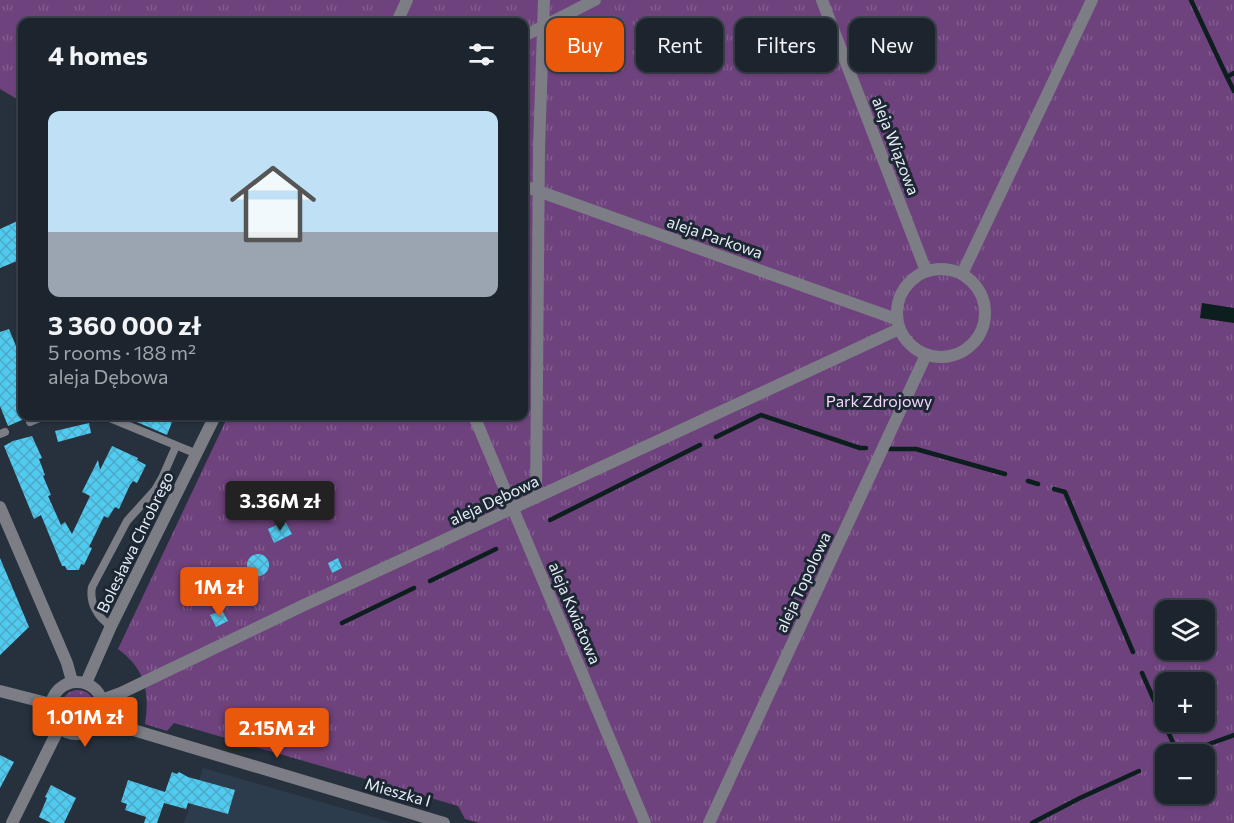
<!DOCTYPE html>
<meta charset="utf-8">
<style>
:root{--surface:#1c252e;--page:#252d36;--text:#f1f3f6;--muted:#a0a5aa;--line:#3a424a;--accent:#ea580c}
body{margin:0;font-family:Commissioner,sans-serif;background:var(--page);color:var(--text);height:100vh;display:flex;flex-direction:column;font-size:22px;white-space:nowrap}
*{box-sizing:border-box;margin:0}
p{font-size:20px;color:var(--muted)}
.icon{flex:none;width:33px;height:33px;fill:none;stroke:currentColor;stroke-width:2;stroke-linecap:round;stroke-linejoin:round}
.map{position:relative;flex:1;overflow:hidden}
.sheet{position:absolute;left:18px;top:18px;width:510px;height:402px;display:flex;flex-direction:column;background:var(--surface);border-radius:12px;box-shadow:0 2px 4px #0004,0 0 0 2px var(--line)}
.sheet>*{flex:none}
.top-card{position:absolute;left:546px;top:18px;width:570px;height:54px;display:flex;gap:12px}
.tools{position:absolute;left:1155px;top:600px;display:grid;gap:12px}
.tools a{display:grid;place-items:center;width:60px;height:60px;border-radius:12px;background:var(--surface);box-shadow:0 2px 4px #0004,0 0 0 2px var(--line);font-size:30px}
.price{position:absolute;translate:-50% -51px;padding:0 14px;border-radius:6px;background:var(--accent);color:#fff;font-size:20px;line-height:39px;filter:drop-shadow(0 2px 3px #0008)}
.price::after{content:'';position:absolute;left:50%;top:36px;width:18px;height:14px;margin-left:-9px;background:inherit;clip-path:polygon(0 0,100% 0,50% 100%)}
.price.active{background:#222;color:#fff}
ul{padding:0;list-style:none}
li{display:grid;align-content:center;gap:12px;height:318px;padding:0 30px}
li span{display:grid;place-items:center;height:186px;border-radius:12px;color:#555}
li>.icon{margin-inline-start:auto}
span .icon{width:108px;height:108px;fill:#fffc;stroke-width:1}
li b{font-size:26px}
h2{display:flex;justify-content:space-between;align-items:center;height:72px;padding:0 30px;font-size:26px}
.tag{padding:0 21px;border-radius:12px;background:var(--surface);box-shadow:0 2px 4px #0004,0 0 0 2px var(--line);font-size:21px;line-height:54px}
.tag.active{background:var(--accent);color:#fff}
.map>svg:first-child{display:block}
.built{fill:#2d3c4c}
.park{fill:url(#park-tufts);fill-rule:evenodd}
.garden{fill:url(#garden-dots)}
.water{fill:#0c1e1d}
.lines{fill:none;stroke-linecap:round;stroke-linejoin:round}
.stream{stroke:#0c1e1d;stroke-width:4.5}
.building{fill:url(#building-cross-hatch)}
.lane{stroke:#7c7d85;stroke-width:8}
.street{stroke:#7c7d85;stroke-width:12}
.labels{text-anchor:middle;stroke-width:6;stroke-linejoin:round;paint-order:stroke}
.street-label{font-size:16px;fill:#e5ecf4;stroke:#1d2733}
.park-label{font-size:16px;fill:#f4d8fe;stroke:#1d2733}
</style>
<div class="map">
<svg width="1234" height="823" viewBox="0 0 1234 823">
<defs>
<pattern id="park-tufts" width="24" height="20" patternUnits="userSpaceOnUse" patternTransform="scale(1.5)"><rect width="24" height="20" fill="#6e427d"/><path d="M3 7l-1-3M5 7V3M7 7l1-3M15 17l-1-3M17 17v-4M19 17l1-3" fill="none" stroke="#835d90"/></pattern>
<pattern id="garden-dots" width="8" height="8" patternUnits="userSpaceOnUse" patternTransform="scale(1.5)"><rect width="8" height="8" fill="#6e427d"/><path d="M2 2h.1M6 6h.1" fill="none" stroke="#835d90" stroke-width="1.8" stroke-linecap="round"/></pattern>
<pattern id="building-cross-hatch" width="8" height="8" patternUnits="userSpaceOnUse" patternTransform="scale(1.5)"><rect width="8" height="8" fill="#50caef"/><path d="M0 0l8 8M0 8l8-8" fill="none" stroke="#4da9c6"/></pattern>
</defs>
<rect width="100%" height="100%" fill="#26313d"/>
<path class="built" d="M 203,768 L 394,823 L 184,823 Z"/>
<path class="park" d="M 0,0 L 1234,0 L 1234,823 L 479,823 L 465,819 L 458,806 L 174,723 L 167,731 L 145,724 C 150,691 145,669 118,649 L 228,416 L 524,416 L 524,22 L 22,22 L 22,102 L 0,89 ZM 1166,610 L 1204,610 L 1204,650 L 1166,650 ZM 1166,682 L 1204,682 L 1204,722 L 1166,722 ZM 1166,754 L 1204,754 L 1204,794 L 1166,794 Z"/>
<path class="garden" d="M61 707a17 17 0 1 1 34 0a17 17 0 1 1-34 0Z"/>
<path class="water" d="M 1202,303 L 1234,308 L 1234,323 L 1200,318 Z"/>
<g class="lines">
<path class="stream" d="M 1191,0 L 1227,77
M 1234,73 L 1227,77 L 1234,91
M 716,437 L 761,415 L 860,448 L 866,448
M 889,449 L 916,449 L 1005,474
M 1028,481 L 1038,484
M 1054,489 L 1065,492 L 1133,652
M 550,520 L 700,445
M 430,581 L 496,549
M 342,623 L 414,588
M 1142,673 L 1178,754
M 1181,754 L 1234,735
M 1156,764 L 1166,761
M 1032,823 L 1080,798 L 1139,771"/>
</g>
<path class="building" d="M 22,219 L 22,259 L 0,268 L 0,229 Z
M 9,329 L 22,361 L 22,420 L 8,426 L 0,406 L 0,332 Z
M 123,416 L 156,416 L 172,422 L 167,435 Z
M 89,423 L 91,433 L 58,442 L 55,431 Z
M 32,436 L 42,458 L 39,459 L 45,475 L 43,476 L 51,495 L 48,496 L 61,525 L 65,522 L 72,534 L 90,496 L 82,492 L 98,460 L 100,470 L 112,446 L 138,458 L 137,460 L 146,465 L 137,483 L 133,481 L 130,485 L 119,509 L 115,507 L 108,518 L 104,516 L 89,547 L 92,548 L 84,565 L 81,564 L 79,570 L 67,570 L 65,566 L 62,566 L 41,515 L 34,519 L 4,446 L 13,441 Z
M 285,521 L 292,534 L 274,543 L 268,529 Z
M247 565a11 11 0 1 1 22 0a11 11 0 1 1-22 0Z
M 0,558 L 29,627 L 0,655 Z
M 338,558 L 342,568 L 332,573 L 328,563 Z
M 222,610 L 228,621 L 216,627 L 210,615 Z
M 0,755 L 14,762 L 0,788 Z
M 172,772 L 177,774 L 179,772 L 188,777 L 235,790 L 228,814 L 188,803 L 186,809 L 164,803 L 157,823 L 144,823 L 146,817 L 125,810 L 127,804 L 121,802 L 128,780 L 165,792 Z
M 51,785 L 76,798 L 64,823 L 51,823 L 39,817 L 47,798 L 45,797 Z"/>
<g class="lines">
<path class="lane" d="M 105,416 L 197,454
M 30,422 L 44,416
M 0,434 L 5,432
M 111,626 C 98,618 89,603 92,587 L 127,521 L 155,490 L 162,478 L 176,446"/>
<path class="street" d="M 822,0 L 926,271
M 397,22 L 407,0
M 524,36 L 595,0
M 524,186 L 896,319
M897 313a44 44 0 1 1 88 0a44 44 0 1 1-88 0Z
M 962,274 L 1092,0
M 474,416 L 645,823
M 536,498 L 539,149 L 544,0
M 0,507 L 67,663 L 72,681
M51 708a26 26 0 1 1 52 0a26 26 0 1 1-52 0Z
M 86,683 L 111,626 L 215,416
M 0,691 L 51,704
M 102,700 L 121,693 L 302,606 L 899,329
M 100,720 L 444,823
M 12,823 L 59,728
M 709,823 L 926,355"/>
</g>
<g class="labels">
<g class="street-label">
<text transform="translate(896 146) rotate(69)" y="6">aleja Wiązowa</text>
<text transform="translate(715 237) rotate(19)" y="6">aleja Parkowa</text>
<text transform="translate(494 500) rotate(-25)" y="6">aleja Dębowa</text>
<text transform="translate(135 542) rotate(-64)" y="6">Bolesława Chrobrego</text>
<text transform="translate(803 582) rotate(-65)" y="6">aleja Topolowa</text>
<text transform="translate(575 613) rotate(67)" y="6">aleja Kwiatowa</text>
<text transform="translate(398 792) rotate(16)" y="6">Mieszka I</text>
</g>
<g class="park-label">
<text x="879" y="407">Park Zdrojowy</text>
</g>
</g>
</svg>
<div class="tools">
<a><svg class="icon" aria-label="layers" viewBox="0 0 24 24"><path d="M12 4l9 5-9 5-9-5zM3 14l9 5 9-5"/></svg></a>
<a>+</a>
<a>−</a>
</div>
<b class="price active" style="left:280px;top:532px">3.36M zł</b>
<b class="price" style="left:219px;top:618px">1M zł</b>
<b class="price" style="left:85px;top:748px">1.01M zł</b>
<b class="price" style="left:277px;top:759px">2.15M zł</b>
<div class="top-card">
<a class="tag active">Buy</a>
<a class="tag">Rent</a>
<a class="tag">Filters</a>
<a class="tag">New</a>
</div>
<section class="sheet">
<h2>4 homes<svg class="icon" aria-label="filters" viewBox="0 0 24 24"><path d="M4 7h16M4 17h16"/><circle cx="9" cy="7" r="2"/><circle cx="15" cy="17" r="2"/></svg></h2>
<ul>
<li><span style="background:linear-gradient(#bfe0f5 65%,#9aa5b1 0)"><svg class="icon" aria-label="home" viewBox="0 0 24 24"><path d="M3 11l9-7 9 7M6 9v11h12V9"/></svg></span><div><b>3 360 000 zł</b><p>5 rooms · 188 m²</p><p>aleja Dębowa</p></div></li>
</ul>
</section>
</div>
